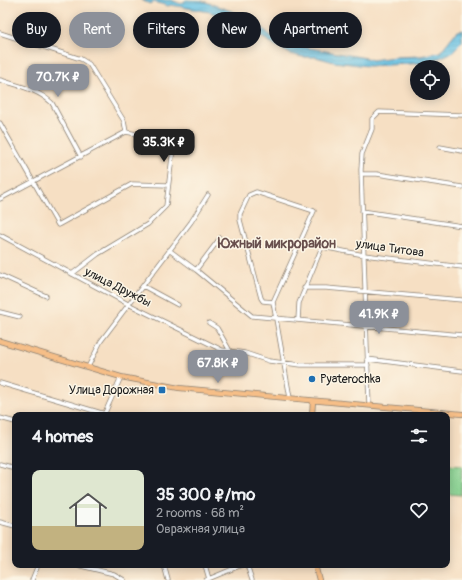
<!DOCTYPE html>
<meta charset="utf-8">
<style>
:root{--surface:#171b24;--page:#20242c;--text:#f1f3f6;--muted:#9ea1a6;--line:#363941;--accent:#8c9099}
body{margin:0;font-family:Pangolin,sans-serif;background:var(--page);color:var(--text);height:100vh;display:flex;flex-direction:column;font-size:15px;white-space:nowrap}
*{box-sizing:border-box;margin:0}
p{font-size:13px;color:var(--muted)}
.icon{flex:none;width:22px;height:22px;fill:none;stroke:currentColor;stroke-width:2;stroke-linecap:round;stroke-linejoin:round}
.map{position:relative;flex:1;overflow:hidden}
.side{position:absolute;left:12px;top:412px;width:438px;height:156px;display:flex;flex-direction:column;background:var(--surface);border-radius:8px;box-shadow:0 2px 10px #0003}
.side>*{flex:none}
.guide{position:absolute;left:12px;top:12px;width:438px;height:36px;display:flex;gap:8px}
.controls{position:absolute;left:410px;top:60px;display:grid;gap:8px}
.controls a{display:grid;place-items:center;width:40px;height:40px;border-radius:50%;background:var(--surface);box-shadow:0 2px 10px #0003;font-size:20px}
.price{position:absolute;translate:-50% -34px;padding:0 9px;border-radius:8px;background:var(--accent);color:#fff;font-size:13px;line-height:26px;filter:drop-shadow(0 1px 2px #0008)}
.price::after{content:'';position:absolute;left:50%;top:24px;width:12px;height:9px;margin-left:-6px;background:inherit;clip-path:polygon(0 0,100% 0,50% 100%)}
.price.selected{background:#222;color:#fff}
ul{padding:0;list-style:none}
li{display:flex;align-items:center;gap:12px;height:100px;padding:0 20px}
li+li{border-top:1px solid var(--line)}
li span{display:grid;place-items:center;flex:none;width:112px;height:80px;border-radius:8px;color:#555}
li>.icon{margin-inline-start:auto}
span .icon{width:48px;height:48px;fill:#fffc;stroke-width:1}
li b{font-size:17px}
h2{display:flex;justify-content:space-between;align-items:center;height:48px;padding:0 20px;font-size:17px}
.tag{padding:0 14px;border-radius:18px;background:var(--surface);box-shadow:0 2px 10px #0003;font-size:14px;line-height:36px}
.tag.selected{background:var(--accent);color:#fff}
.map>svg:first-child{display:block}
.grass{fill:#82cf8d;stroke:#4f7654}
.water{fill:url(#water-rules);stroke:#427081}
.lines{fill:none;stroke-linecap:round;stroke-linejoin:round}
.minor-casing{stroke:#897e70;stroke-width:5}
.major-casing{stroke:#897e70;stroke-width:6}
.minor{stroke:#fff;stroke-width:3.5}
.major{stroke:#f6be87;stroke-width:4.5}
.poi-dot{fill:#1f6fb2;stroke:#fcf5e5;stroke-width:1.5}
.labels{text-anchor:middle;stroke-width:3;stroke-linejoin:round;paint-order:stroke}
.street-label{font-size:12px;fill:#1c1c1c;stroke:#fcf5e5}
.poi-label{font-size:12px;fill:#1c1c1c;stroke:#fcf5e5;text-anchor:start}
.quarter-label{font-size:14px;font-weight:bold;fill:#684f4d;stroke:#fcf5e5}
</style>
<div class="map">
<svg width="462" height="580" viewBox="0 0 462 580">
<defs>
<pattern id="water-rules" width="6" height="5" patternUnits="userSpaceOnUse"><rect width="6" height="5" fill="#69c3e6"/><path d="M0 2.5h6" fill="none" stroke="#5aa7c5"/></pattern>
</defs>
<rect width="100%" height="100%" fill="#fcf5e5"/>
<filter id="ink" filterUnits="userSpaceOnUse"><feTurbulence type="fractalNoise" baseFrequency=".025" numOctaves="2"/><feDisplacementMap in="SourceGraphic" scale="8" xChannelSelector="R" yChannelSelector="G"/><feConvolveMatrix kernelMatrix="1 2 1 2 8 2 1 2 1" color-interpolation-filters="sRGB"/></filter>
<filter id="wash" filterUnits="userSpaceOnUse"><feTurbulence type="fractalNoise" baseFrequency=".012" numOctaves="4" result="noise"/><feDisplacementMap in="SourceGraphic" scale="16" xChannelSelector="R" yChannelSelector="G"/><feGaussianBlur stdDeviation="0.9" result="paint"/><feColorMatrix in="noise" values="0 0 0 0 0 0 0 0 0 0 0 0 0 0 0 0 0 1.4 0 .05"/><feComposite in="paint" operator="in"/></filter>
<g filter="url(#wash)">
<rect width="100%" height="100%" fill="#f6dfc3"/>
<path class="grass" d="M 447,465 L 462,466 L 461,495 L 447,494 Z"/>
<path class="water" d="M 141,0 L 171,0 L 181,4 L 186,0 L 203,1 L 256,20 L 271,37 L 286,44 L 366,58 L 372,60 L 395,57 L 421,56 L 440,52 L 457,31 L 462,30 L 462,42 L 451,53 L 428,63 L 368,66 L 334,62 L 316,57 L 303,57 L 290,54 L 263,38 L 251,28 L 210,12 L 171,5 L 168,6 L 154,2 L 150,4 Z"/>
</g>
<g filter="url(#ink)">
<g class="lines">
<defs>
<path id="minor" d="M 0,33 L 81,59 L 89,64 L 124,121 L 126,132
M 0,80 C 19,86 37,89 52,103 L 81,157
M 0,123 L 58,225 L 132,184 L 168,185
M 440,147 L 462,151
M 361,174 L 377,174 L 462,187
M 0,199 L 126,132 L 169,140 L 173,149 L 166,206 L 148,224 L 98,254 L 72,274
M 362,211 L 462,226
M 0,235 L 128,304 L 222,350 L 245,353 L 269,361 L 301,365 L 368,365
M 169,250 L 196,270 L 252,316 L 462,335
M 196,270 L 220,238
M 0,275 L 46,296
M 143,286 L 178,305
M 304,288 L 326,288 L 462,300
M 273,302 L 314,211 L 256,192 L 249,195 L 240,214 L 240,220 L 261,298 L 263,301 L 273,302 L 290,398
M 0,312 L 20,317
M 298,320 L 299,303 L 322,247 L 364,255 L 462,267
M 209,323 L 217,328 L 230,351
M 367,359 L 462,371
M 88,367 L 101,341 L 191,222 L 208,195
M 0,383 L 105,414
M 369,405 L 361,170 L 362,154 L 372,129 L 372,119 L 379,112 L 462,115
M 104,415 L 121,377
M 0,418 L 15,422
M 0,464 L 15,468
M 0,522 L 15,526
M 77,565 L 114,574 L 124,580
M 164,565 L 168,580
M 205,565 L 209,579
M 247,565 L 252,580
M 32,580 L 38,565
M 206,580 L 242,565"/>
<path id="major" d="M 0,341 L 121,377 L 179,388 L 462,414
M 312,415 L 313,401
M 315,565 L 319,580"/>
</defs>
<use href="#minor" class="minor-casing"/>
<use href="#major" class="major-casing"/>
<use href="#minor" class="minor"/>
<use href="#major" class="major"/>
</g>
</g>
<g class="poi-dot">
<circle cx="312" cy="379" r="4"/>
<rect x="158" y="386" width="8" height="8" rx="2"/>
</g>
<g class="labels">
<g class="street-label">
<text transform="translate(390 248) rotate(8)" y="4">улица Титова</text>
<text transform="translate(118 287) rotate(27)" y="4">улица Дружбы</text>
</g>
<g class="poi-label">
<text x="320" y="383">Pyaterochka</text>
<text x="154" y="394" text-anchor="end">Улица Дорожная</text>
</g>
<g class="quarter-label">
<text x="277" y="248">Южный микрорайон</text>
</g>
</g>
</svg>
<div class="controls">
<a><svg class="icon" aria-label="locate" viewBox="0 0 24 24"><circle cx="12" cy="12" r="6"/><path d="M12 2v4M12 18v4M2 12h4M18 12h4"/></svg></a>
</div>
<b class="price" style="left:58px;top:98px">70.7K ₽</b>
<b class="price selected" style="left:164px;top:163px">35.3K ₽</b>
<b class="price" style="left:379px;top:335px">41.9K ₽</b>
<b class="price" style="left:218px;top:384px">67.8K ₽</b>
<div class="guide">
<a class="tag">Buy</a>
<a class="tag selected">Rent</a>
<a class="tag">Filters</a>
<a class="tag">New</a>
<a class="tag">Apartment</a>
</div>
<section class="side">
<h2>4 homes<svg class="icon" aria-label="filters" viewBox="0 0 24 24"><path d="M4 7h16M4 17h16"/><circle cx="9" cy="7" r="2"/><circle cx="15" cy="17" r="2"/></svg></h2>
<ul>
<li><span style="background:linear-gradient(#dfe7d0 70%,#c2b280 0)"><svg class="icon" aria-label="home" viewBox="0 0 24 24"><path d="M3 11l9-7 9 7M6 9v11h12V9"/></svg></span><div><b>35 300 ₽/mo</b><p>2 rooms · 68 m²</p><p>Овражная улица</p></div><svg class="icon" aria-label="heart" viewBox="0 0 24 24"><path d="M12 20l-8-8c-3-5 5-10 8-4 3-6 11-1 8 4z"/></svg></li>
</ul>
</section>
</div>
